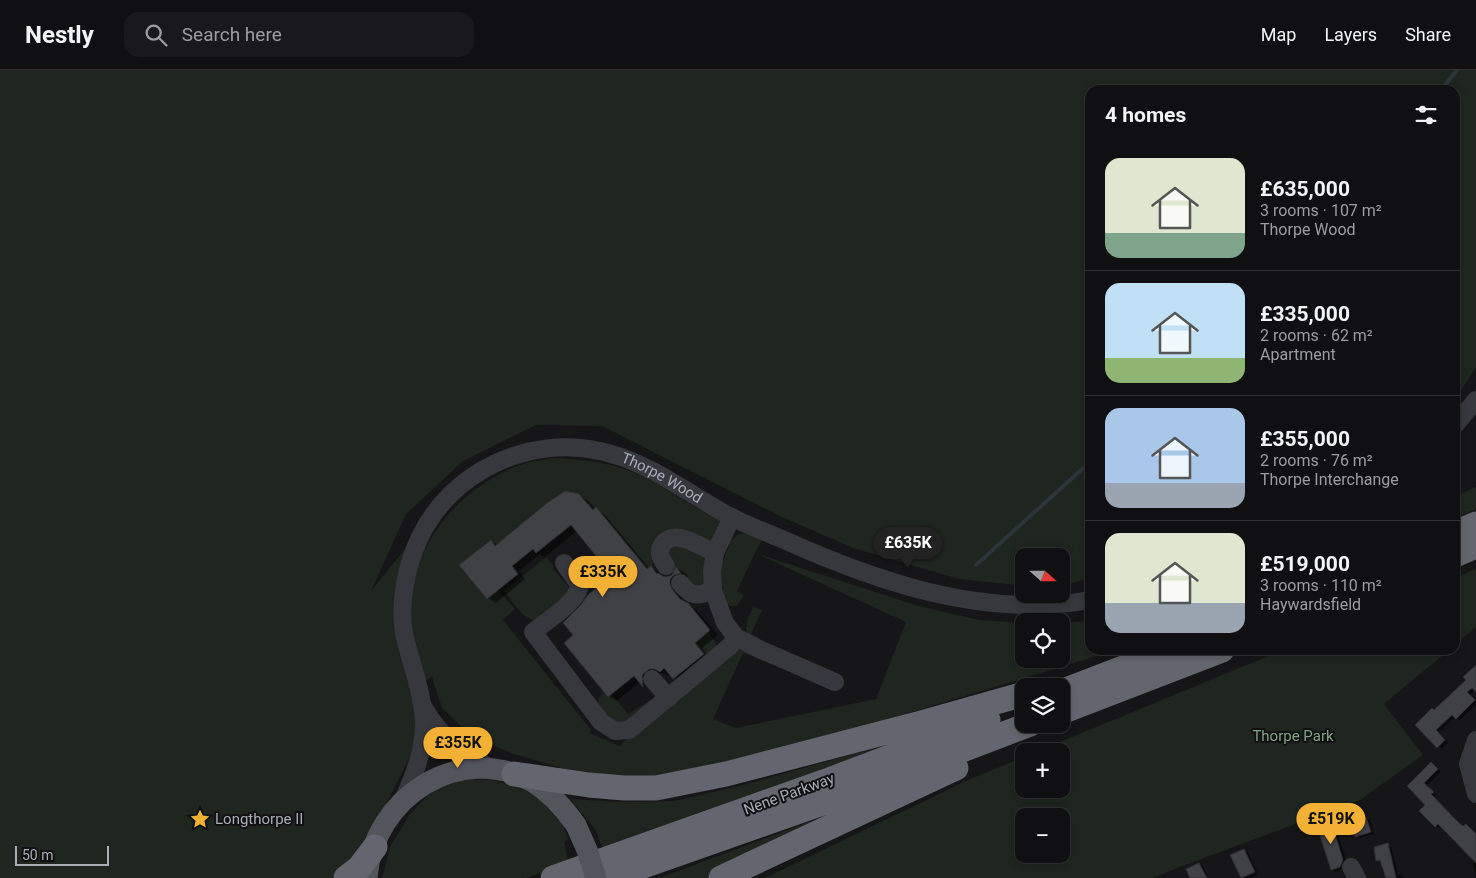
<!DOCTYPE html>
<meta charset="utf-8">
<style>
:root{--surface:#101012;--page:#19191b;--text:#f1f3f6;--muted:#9c9d9f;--line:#303032;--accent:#f2b134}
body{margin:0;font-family:Roboto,sans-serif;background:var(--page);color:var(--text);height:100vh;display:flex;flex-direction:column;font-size:19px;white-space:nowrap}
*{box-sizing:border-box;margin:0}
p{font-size:16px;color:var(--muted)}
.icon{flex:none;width:28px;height:28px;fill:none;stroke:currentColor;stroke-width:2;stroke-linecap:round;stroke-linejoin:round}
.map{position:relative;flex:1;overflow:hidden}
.details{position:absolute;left:1085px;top:15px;width:375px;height:570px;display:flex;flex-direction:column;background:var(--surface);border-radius:15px;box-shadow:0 2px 8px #0003,0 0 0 1px var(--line)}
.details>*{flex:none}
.needle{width:32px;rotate:111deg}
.controls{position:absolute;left:1015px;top:478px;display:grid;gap:10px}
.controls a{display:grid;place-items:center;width:55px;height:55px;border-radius:10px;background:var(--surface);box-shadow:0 2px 8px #0003,0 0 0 1px var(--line);font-size:25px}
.scale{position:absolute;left:15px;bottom:12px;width:94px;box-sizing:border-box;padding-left:5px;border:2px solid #a8adb8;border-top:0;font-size:14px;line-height:18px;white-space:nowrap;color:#a8adb8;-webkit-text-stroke:4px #111113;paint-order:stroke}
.price{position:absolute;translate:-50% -42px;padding:0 11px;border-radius:18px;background:var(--accent);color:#111;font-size:16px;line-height:32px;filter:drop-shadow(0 1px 2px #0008)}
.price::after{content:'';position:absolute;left:50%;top:30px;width:15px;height:11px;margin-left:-8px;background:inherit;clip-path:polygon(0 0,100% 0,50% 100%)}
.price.current{background:#222;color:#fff}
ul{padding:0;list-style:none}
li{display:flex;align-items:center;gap:15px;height:125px;padding:0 20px}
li+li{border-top:1px solid var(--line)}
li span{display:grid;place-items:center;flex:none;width:140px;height:100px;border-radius:15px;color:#555}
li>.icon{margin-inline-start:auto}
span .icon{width:60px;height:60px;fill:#fffc;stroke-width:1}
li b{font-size:21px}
h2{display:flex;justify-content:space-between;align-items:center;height:60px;padding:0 20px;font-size:21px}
header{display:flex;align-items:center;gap:30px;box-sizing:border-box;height:70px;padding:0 25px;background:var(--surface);border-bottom:1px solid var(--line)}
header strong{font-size:24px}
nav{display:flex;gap:28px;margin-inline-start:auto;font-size:18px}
.search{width:350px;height:45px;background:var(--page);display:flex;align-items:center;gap:12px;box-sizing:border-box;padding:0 18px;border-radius:15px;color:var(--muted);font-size:19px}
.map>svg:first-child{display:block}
.green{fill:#1e261f;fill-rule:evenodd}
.shadow{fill:#0007}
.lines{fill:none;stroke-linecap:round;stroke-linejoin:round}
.stream{stroke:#2c353c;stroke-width:4}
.building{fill:#404145;stroke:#303034}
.minor{stroke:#37383d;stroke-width:18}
.major{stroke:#53555c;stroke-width:21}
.highway{stroke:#63666e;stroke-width:25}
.major-bridge{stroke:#53555c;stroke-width:21}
.labels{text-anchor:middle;stroke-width:4;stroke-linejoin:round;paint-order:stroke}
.street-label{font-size:15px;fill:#a8adb8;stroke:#111113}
.park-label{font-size:15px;fill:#7fa381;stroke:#111113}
.poi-label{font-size:15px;fill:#a8adb8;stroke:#111113;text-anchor:start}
</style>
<header>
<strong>Nestly</strong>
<div class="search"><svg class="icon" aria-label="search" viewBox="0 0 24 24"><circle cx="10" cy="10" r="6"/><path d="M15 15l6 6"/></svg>Search here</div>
<nav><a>Map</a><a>Layers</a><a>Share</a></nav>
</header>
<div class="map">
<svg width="1476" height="808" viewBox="0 0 1476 808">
<rect width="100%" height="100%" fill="#161618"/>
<path class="green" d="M 0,0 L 1476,0 L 1476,297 L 1455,330 L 1455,20 L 1090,20 L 1090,508 L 1061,516 L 1061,486 L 1024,486 L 1024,516 L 959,509 L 853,478 L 784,448 L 602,356 L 536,355 L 463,391 L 406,444 L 371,521 L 410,473 L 395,521 L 420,655 L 413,681 L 366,774 L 336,808 L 0,808 Z
M 553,388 C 583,389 616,393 644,407 C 669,420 692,437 718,450 L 721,455 L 717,473 L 657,471 L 651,482 L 653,499 L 646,501 L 579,424 L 565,421 L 547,433 L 495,476 L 490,470 L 460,495 L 487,529 L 498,520 L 515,539 L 503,550 L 591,660 L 589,663 L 620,676 L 631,664 L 740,577 L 753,583 L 751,586 L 743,583 L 713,649 L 736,658 L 876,629 L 906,552 L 755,483 L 737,521 L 744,525 L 737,536 L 730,536 L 725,531 L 719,500 L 731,471 L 738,464 L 746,463 L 762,470 L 755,483 L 915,535 L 979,550 L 1024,553 L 1024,589 L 1061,589 L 1061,553 L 1090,551 L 1090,580 L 1117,580 L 859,658 L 670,708 L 582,704 L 511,683 L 472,667 L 442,638 L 432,607 L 425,611 C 420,594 412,574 412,556 C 411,540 411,521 415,506 C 430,452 474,410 526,393 C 535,390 544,390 553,388 Z
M 1476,417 L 1476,439 L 1455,448 L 1455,426 Z
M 671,474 C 684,478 708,480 707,499 C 707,504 705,510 704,515 L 697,518 L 682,513 L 667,494 L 666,477 Z
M 546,487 L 553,495 L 553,499 L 569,517 L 570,522 L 538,550 C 524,552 513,531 504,521 Z
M 1476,499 L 1476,557 L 1455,575 L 1455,508 Z
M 753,537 L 762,540 L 751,564 L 759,568 L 757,572 L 747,566 C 744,555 749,547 753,537 Z
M 708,562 C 718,574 719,577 708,589 L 695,573 Z
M 1283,580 L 1449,580 L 1384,634 L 1423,685 L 1360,730 L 1185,795 L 1153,808 L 765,808 L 968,710 L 1024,687 L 1024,719 L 1061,719 L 1061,681 L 1038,681 ZM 1024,746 L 1061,746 L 1061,784 L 1024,784 Z
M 603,621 L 608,627 L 612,624 L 628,644 L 650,630 L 650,635 L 627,655 L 610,653 L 597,633 Z
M 951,656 L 604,781 L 595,759 L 570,729 L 620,732 L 675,731 L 751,713 Z
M 463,709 L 490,710 L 516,716 L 546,731 L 562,751 L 568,769 L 564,772 L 569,793 L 526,808 L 382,808 L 390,777 L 410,744 L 437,716 Z
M 891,721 L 713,808 L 659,808 Z"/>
<path class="shadow" d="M 579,425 L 587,430 L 596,439 L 604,444 L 650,499 L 651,498 L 659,503 L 662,507 L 667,508 L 673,506 L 677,498 L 685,503 L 688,507 L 682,509 L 680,525 L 689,535 L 696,540 L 718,565 L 702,578 L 711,589 L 682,613 L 671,604 L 669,606 L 664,603 L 658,603 L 650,610 L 650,619 L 640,612 L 617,631 L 609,626 L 575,565 L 603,514 L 611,503 L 577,461 L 545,487 L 540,484 L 519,501 L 525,509 L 496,533 L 488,528 L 491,471 L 497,475 Z
M 1476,597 L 1476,619 L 1470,625 L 1476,631 L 1476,635 L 1460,650 L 1455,647 L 1438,663 L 1448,673 L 1442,679 L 1416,655 L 1435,641 L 1467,610 Z
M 1435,696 L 1441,702 L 1427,715 L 1436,724 L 1434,727 L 1463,757 L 1476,764 L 1476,808 L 1472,787 L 1442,756 L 1440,758 L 1436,756 L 1421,741 L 1427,735 L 1409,716 Z
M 1366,748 L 1370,750 L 1374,764 L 1360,768 L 1356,766 Z
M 1331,752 L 1335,754 L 1347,793 L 1344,799 L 1335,802 L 1332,799 Z
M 1388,775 L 1391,777 L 1398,804 L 1403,806 L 1404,808 L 1388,808 L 1381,792 L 1378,790 Z
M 1244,780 L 1248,782 L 1258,804 L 1251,808 L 1243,808 L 1232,786 Z
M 1199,794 L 1203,796 L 1208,808 L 1191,808 Z"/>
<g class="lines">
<path class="stream" d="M 1441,20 L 1457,0
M 976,495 L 1090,392"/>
</g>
<path class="building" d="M 565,421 L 579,424 L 593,440 L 596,437 L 647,499 L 651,496 L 657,504 L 658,503 L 662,506 L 667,507 L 672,505 L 676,497 L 681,503 L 674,505 L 670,509 L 670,514 L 672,519 L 680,529 L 688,533 L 710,560 L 695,573 L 704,584 L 673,609 L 664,598 L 660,602 L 655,599 L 649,599 L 642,605 L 643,617 L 634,606 L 608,627 L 564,573 L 573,565 L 563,553 L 580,536 L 588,525 L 601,514 L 599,511 L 609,502 L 571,455 L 536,483 L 533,479 L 512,496 L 518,504 L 487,529 L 459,495 L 491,470 L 495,476 L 547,433 Z
M 1476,595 L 1476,622 L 1472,618 L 1467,622 L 1475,630 L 1456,649 L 1452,645 L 1436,660 L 1445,670 L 1437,678 L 1415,655 L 1432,638 L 1434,640 L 1466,610 L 1463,607 Z
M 1431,692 L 1438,699 L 1424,713 L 1434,722 L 1431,724 L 1459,753 L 1463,756 L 1466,754 L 1476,764 L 1476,793 L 1438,754 L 1435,757 L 1419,741 L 1425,735 L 1407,716 Z
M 1366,747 L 1371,762 L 1355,767 L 1351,752 Z
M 1331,751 L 1343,790 L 1340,797 L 1331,800 L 1317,756 Z
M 1388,773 L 1396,808 L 1386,808 L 1380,790 L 1376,791 L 1374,777 Z
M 1244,779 L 1255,802 L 1241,808 L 1230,785 Z
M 1199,793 L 1207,808 L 1190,808 L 1186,799 Z"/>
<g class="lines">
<g class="minor">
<path d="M 1455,355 L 1476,330"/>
<path d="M 732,447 L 715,483 L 712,501 L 713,520 L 725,553 L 736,567 L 759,579 L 835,612"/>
<path d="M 564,493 L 580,516 C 575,534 548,550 533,562 L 601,652 L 615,661 L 629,660 L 730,576 L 736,567"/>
<path d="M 666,496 C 662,490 657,483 662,475 C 674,457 701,477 715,483"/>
<path d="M 680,513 C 691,527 697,527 713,520"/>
<path d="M 652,609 L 669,628"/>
<path d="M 424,638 C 441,668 462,682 492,699"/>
<path d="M 1476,670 L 1468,694 L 1476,724"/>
<path id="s1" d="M 403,730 C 414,706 423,683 424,657 C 425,641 420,624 416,607 C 412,593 407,578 404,563 C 399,532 406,498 419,469 C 450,402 528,365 600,381 C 648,391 688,424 731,447 C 747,455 765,462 782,469 C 877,512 985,549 1090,530"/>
<path d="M 1351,797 L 1357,808"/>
</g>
<path class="major" d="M 367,808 C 373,727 460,671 533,712 C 551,723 564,738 576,755"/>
<path class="highway" d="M 1455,463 L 1476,454
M 1455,485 L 1476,476
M 1061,622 L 1170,580
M 1061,642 L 1222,580
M 514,704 L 589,715 L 624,718 L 656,718 L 726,704 L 921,653 L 1024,624
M 346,808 L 359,798 L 375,777
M 553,808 L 829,710 L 988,650
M 609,808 L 834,729 L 1030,654
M 721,808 L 956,698"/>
<path class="major-bridge" d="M 576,755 L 587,780 L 596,808"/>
</g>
<defs>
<symbol id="sight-bare" viewBox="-9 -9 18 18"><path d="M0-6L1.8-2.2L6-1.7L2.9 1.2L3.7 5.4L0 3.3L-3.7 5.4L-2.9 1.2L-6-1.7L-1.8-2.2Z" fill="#f2b134" stroke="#111113" stroke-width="2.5" paint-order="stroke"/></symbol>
</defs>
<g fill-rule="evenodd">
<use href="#sight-bare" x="186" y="735" width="28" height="28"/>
</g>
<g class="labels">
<g class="street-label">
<text dy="5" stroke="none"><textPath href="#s1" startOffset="554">Thorpe Wood</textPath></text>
<text transform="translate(789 724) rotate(-20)" y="5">Nene Parkway</text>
</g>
<g class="park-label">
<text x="1293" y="671">Thorpe Park</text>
</g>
<g class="poi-label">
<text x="215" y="754">Longthorpe II</text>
</g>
</g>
</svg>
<div class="controls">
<a><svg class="needle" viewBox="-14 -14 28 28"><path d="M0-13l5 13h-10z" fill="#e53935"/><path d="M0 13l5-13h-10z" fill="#9c9d9f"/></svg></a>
<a><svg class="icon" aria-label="locate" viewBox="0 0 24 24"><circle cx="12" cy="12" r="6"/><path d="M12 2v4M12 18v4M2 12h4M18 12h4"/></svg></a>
<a><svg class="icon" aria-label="layers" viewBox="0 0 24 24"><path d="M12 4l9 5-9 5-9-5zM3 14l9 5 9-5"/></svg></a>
<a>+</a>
<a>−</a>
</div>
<div class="scale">50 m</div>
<b class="price current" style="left:908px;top:499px">£635K</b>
<b class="price" style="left:603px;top:528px">£335K</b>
<b class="price" style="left:458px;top:699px">£355K</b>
<b class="price" style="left:1331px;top:775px">£519K</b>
<section class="details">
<h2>4 homes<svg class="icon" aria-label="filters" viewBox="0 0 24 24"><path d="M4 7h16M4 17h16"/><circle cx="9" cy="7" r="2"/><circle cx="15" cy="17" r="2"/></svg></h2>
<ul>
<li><span style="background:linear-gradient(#dfe7d0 75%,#7fa58c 0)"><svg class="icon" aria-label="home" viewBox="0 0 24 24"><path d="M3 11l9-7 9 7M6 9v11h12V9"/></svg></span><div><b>£635,000</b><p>3 rooms · 107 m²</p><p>Thorpe Wood</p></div></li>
<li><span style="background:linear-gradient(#bfe0f5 75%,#8fb573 0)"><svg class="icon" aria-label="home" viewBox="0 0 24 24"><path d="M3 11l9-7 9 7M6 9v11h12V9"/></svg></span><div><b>£335,000</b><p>2 rooms · 62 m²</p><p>Apartment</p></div></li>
<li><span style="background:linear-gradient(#a9c7e8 75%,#9aa5b1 0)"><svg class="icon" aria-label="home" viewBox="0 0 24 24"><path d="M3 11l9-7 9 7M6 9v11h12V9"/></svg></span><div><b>£355,000</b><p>2 rooms · 76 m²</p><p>Thorpe Interchange</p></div></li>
<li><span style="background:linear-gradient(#dfe7d0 70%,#9aa5b1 0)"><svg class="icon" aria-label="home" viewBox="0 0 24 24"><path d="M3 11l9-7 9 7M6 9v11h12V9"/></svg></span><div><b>£519,000</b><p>3 rooms · 110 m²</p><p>Haywardsfield</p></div></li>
</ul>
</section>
</div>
